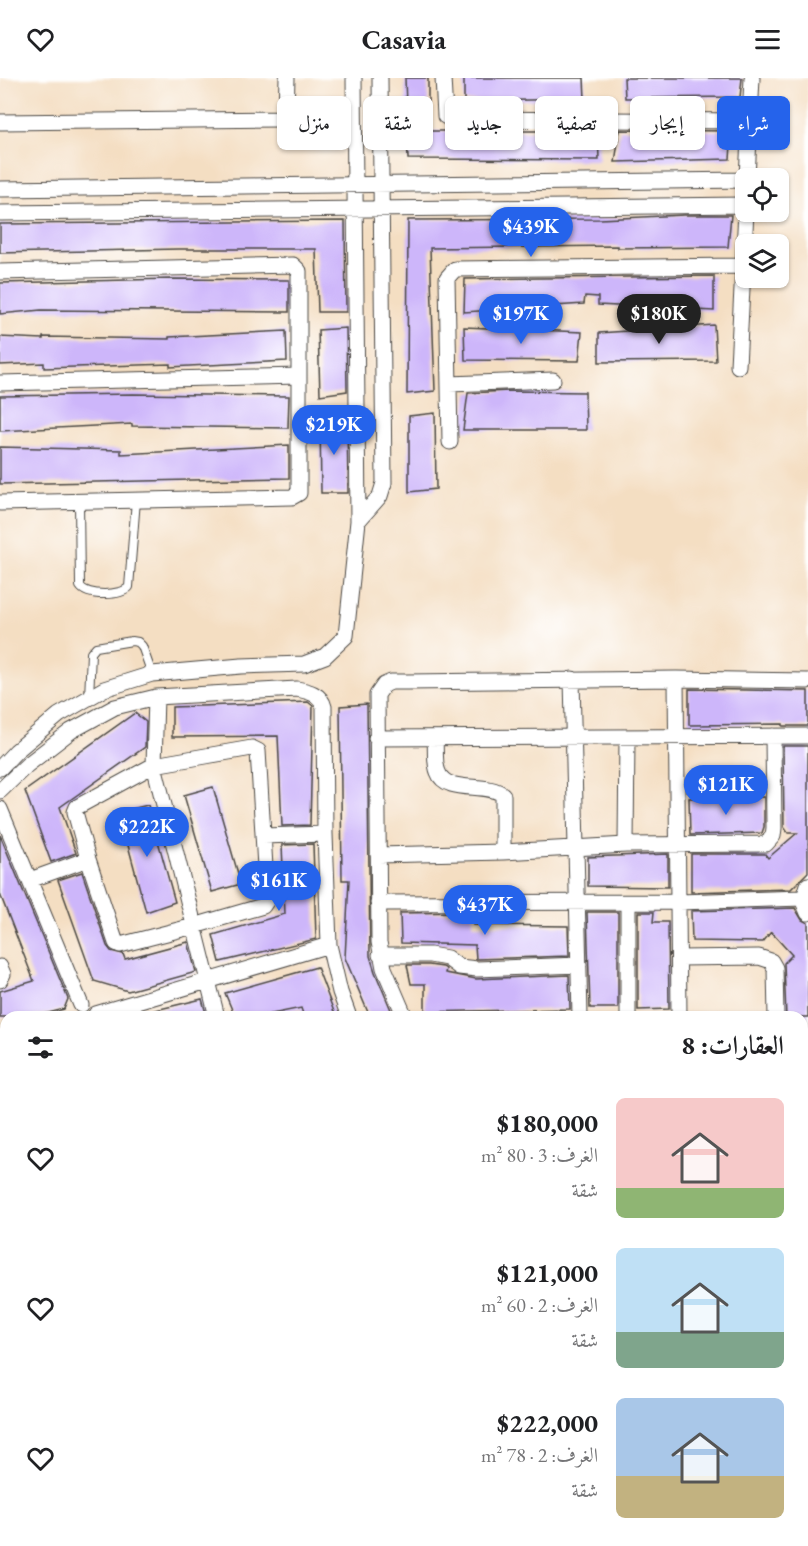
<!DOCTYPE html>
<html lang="ar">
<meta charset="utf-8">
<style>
:root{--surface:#fff;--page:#f2f2f2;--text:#202124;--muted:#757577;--accent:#2563eb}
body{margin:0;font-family:"EB Garamond",Amiri,serif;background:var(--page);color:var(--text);direction:rtl;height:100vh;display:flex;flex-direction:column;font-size:22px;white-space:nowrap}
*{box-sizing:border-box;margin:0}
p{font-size:20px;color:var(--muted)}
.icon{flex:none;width:33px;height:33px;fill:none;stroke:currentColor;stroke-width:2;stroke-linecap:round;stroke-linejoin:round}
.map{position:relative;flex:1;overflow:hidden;direction:ltr}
.details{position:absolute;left:0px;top:933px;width:808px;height:536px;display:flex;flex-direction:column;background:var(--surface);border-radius:18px 18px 0 0;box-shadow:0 2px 4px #0004;direction:rtl}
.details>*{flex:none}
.hud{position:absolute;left:18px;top:18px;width:772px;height:54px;direction:rtl;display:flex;gap:12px}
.controls{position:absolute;left:735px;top:90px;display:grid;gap:12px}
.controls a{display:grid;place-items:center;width:54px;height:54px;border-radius:9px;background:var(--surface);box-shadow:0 2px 4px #0004;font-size:30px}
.price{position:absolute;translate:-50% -51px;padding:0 14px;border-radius:21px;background:var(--accent);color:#fff;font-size:20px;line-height:39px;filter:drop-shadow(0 2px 3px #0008)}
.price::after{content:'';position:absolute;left:50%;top:36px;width:18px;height:14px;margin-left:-9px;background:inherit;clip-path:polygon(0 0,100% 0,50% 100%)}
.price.selected{background:#222;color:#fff}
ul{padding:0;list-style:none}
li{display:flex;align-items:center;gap:18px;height:150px;padding:0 24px}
li span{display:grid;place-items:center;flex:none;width:168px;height:120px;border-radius:9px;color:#555}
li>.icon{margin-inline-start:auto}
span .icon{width:72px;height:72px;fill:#fffc;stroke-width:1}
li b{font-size:26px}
h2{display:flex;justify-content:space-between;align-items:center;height:72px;padding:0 24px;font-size:26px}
.pill{padding:0 21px;border-radius:9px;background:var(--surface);box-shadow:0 2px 4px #0004;font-size:21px;line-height:54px}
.pill.selected{background:var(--accent);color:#fff}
header{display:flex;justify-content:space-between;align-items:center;height:78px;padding:0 24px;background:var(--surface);font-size:27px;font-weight:700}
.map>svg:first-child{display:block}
.building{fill:#cdb6fa}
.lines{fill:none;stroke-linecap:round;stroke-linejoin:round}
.service-casing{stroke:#494642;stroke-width:10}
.minor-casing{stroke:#494642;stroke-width:17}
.service{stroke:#fff;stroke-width:8}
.minor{stroke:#fff;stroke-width:15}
</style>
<header><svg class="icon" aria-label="menu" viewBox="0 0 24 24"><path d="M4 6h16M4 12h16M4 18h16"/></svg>Casavia<svg class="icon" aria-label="heart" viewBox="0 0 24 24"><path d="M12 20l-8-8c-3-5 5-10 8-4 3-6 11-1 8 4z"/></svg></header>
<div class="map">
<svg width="808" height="1468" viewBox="0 0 808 1468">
<rect width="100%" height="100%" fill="#fff"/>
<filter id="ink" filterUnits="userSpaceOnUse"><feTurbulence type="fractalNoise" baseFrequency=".0167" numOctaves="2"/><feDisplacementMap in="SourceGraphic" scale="12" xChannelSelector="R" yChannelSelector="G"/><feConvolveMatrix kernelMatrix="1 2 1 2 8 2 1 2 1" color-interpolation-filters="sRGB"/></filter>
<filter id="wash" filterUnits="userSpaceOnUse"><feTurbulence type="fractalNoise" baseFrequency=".008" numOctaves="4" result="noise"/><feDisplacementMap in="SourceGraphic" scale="24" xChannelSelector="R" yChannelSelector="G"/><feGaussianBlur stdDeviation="1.35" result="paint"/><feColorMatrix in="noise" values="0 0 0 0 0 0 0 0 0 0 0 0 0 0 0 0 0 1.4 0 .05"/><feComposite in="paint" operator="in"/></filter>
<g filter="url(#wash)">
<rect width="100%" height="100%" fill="#f4dec2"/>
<g id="blocks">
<path class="building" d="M 405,0 L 428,0 L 428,53 L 598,53 L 599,82 L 408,81 Z
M 464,0 L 584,0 L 585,21 L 464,23 Z
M 624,0 L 742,0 L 740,19 L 625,20 Z
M 620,52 L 732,53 L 730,81 L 615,84 Z
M 684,137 L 731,137 L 728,169 L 618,170 L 618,168 L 430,170 L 435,313 L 407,316 L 408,142 L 600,141 Z
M 345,143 L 346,234 L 318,234 L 316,171 L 178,171 L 0,175 L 0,146 Z
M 714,198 L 714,233 L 598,227 L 598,219 L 585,218 L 584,226 L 464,234 L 465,201 Z
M 171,201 L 289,202 L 289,234 L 41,232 L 0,236 L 0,205 Z
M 714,247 L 716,283 L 599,284 L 599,255 Z
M 464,249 L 582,254 L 579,283 L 465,282 Z
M 346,250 L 347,313 L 320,317 L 318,252 Z
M 286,253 L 287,283 L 170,289 L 170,286 L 44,290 L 44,285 L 0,287 L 0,259 L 43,261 L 43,259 L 169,261 L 169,259 Z
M 509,313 L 585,314 L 586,352 L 463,352 L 468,315 Z
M 133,316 L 289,318 L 288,350 L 132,348 L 132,346 L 0,353 L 0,318 Z
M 435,335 L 436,411 L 409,414 L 409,338 Z
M 320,341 L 347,341 L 348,415 L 321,415 Z
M 289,367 L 289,400 L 0,406 L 0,369 L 121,372 L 121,376 Z
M 689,611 L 808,613 L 808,648 L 783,648 L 783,646 L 689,647 Z
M 308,624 L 313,628 L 310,747 L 282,748 L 278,658 L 172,659 L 172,629 Z
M 367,626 L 370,878 L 375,894 L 394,939 L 370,939 L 345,880 L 349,802 L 342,802 L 340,628 Z
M 135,635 L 146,644 L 145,669 L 60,729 L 76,775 L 51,784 L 25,713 Z
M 783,668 L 808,668 L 808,794 L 791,811 L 691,814 L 691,776 L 765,776 L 768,780 L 797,755 L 788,755 L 784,749 Z
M 213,709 L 241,806 L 212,814 L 184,717 Z
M 762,719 L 764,719 L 764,749 L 762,755 L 690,757 L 689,720 Z
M 148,727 L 175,824 L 146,834 L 119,734 Z
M 0,757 L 68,921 L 64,931 L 33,939 L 0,939 L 0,913 L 34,903 L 0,816 Z
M 313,766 L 316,861 L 220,884 L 213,857 L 285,836 L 282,767 Z
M 668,776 L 668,809 L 588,808 L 588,779 Z
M 82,794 L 107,868 L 111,873 L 123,876 L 125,881 L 188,864 L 196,894 L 128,913 L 94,903 L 58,802 Z
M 795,830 L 802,842 L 808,845 L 808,939 L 786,939 L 784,885 L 792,877 L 771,854 L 763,864 L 692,863 L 691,833 Z
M 473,834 L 473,847 L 568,848 L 569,878 L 477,881 L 476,881 L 475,867 L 401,865 L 400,835 Z
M 587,834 L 618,834 L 618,930 L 590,930 Z
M 638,834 L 654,834 L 653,844 L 668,844 L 669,931 L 638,932 Z
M 407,887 L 429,887 L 443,889 L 446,891 L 445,895 L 476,901 L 569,897 L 570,931 L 425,934 L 425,906 L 411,906 Z
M 317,889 L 336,939 L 304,939 L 301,930 L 257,939 L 235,939 L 225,915 Z
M 202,921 L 207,939 L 143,939 L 143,935 Z"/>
</g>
</g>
<g filter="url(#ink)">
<use href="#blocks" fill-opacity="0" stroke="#494642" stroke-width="1.5"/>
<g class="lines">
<defs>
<path id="service" d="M 79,423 L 80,508 C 87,519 121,518 129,509 L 136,422
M 89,619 L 91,575 L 96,569 L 132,563 L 138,564 L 142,568 L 152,596"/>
<path id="minor" d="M 443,0 L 445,38 L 450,41 L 749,43
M 0,44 L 279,41 L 286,34 L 287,0
M 747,100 L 752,0
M 0,111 L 746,102
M 0,135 L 746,127
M 0,194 L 293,187 L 299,193 L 299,415 L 292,419 L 0,425
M 738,288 L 746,133
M 0,305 L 299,298
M 449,306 L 553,302
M 450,364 L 447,200 L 455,191 L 743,188
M 358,443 L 380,418 L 384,405 L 380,0
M 572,601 L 580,939
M 676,601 L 679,939
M 156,619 L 154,687 L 217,939
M 376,660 L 808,658
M 435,660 C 436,670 434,685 438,694 C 446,717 487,703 503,717 L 503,774
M 252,670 L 258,673 L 267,822 L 263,828 L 194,848 L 120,867 L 116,865 L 88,781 L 75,734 L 77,729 L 154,687 Z
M 0,690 L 16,673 L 59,637 L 104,611 L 152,596 L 241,588 L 304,586 L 325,578 L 346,558 L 358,443 L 354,0
M 0,713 L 27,687 L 71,653 L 115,629 L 156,619 L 297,611 C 308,613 321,616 324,629 L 325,756 L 329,867 L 340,914 L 349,939
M 0,731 L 81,927
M 263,758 L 325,756
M 626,767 L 627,659
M 378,777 L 503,774 L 626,767 L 766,766 L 773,758 L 774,750 L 773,658
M 30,802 L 88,781
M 808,807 L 803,823 L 808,835
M 378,825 L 679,824 L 803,820
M 628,825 L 628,939
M 380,877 L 430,877 L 447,880 L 459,889 L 477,891 L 579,887
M 680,880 L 759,879 L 771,883 L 775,890 L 776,939
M 0,889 L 3,896 L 0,902
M 96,936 L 329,867
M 405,939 L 384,890 L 379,864 L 377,617 L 384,607 L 391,604 L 407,604 L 676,601 L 808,603
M 0,965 L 6,964
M 802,999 L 808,999
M 0,1026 L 6,1025
M 802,1077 L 808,1076
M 0,1116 L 6,1114
M 0,1183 L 6,1181
M 0,1252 L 6,1250
M 0,1322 L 6,1320
M 0,1379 L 6,1377
M 0,1458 L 6,1456
M 35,1462 L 37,1468
M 175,1462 L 176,1468
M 300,1462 L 302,1468
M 352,1462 L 354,1468
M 616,1462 L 618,1468
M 250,1468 L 266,1462
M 422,1468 L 436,1462"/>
</defs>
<use href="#service" class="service-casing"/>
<use href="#minor" class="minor-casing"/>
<use href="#service" class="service"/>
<use href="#minor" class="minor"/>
</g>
</g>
</svg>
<div class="controls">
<a><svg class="icon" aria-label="locate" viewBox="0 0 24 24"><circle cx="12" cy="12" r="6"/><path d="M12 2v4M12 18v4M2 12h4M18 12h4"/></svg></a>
<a><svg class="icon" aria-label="layers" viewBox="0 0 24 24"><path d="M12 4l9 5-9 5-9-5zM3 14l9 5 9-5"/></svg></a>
</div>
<b class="price" style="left:531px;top:180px">$439K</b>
<b class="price" style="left:521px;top:267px">$197K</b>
<b class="price selected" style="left:659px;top:267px">$180K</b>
<b class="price" style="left:334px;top:378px">$219K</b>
<b class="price" style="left:726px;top:738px">$121K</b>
<b class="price" style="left:147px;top:780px">$222K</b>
<b class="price" style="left:279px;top:834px">$161K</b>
<b class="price" style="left:485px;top:858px">$437K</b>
<div class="hud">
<a class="pill selected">شراء</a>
<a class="pill">إيجار</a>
<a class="pill">تصفية</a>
<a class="pill">جديد</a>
<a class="pill">شقة</a>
<a class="pill">منزل</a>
</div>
<section class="details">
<h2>العقارات: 8<svg class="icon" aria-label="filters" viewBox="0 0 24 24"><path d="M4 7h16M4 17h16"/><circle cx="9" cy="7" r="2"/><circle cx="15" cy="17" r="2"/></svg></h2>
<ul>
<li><span style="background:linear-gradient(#f6c9c9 75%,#8fb573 0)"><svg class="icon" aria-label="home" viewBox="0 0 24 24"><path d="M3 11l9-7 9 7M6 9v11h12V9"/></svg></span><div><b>$180,000</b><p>الغرف: 3 · 80 m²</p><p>شقة</p></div><svg class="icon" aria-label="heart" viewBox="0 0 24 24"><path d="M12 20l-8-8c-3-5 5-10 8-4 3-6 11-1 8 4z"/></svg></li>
<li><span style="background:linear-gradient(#bfe0f5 70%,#7fa58c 0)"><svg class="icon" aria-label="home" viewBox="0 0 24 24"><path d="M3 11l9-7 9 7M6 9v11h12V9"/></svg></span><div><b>$121,000</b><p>الغرف: 2 · 60 m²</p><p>شقة</p></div><svg class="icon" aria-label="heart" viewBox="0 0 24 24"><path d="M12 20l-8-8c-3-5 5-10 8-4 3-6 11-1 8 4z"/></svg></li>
<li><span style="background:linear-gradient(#a9c7e8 65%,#c2b280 0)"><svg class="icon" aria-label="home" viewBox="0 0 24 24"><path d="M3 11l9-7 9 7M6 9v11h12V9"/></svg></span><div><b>$222,000</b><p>الغرف: 2 · 78 m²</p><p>شقة</p></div><svg class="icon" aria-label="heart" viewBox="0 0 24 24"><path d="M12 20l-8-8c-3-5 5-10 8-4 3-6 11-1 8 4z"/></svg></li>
</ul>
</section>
</div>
